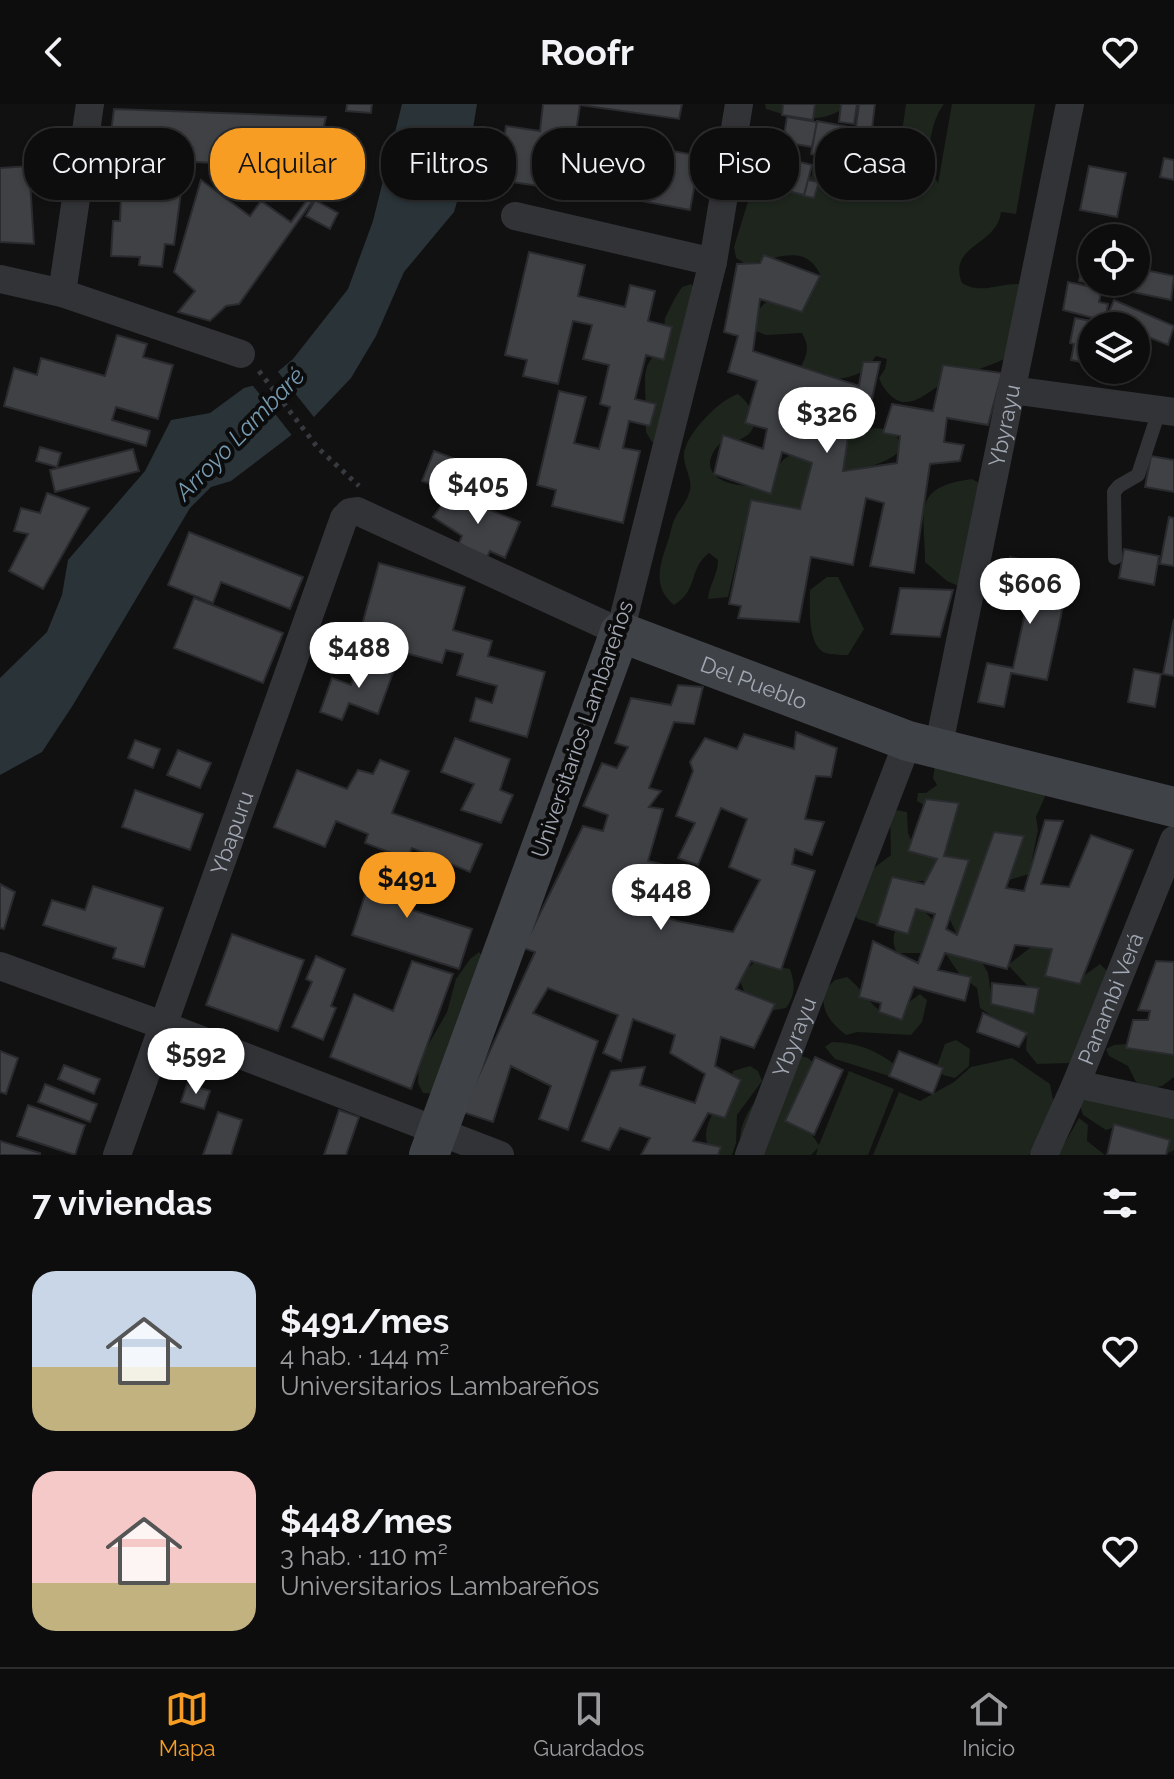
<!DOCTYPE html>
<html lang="es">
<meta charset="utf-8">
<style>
:root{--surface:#0d0d0e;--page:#161617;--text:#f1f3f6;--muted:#9a9c9e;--line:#2d2d2e;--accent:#f79d23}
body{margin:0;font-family:Raleway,sans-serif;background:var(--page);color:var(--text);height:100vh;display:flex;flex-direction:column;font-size:30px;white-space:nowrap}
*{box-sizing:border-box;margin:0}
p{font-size:26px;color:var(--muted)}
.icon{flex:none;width:44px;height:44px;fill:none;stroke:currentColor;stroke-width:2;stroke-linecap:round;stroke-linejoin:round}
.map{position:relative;height:1051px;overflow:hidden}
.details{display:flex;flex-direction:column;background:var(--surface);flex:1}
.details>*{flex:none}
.guide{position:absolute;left:24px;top:24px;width:1126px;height:72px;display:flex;gap:16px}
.fabs{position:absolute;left:1078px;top:120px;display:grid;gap:16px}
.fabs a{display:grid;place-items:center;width:72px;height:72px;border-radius:50%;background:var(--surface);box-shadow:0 2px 6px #0004,0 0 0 2px var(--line);font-size:40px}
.price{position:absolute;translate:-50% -68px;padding:0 18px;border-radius:28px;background:#fff;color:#222;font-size:26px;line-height:52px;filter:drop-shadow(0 2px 4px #0008)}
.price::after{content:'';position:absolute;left:50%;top:48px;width:24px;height:18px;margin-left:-12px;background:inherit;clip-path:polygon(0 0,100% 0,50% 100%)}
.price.current{background:var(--accent);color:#111}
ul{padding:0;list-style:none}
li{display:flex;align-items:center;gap:24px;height:200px;padding:0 32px}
li span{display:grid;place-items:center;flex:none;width:224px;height:160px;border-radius:24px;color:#555}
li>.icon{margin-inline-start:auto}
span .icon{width:96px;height:96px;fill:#fffc;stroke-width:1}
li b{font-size:34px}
h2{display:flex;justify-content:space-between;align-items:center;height:96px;padding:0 32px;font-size:34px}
.chip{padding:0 28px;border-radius:32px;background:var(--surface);box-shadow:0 2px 6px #0004,0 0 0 2px var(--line);font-size:28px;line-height:72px}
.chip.current{background:var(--accent);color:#111}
header{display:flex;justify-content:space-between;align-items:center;height:104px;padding:0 32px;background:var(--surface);font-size:36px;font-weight:700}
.tab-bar{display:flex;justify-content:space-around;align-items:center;height:112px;border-top:2px solid var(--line);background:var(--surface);font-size:22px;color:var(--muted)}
.tab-bar a{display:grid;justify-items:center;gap:4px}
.tab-bar .current{color:var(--accent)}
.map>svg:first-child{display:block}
.green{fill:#1d251d}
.water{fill:#293338}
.pier{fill:#111112}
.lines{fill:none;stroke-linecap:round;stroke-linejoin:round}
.stream{stroke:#293338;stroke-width:8}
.building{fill:#3f4145;stroke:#2a2b2e;stroke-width:2}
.path{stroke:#373a3e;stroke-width:5;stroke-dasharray:4 6;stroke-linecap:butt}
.lane{stroke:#313337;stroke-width:14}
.street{stroke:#313337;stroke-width:28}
.secondary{stroke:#3f4247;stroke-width:40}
.labels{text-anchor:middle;stroke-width:8;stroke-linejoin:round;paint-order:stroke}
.street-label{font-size:22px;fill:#a1a8b3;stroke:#0c0c0d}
.water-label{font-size:24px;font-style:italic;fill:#769ab0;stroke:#0c0c0d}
</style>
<header><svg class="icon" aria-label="back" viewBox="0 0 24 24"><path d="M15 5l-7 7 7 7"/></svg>Roofr<svg class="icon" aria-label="heart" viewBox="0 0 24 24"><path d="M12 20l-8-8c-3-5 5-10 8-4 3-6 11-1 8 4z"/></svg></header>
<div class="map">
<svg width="1174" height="1051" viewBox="0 0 1174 1051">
<rect width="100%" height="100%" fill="#111112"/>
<path class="green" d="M 765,0 L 849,0 C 824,22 795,14 766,5 Z
M 906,0 L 944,0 C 930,18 923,59 938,79 L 952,0 L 1035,0 L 1016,110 L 1001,108 C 997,142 947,141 962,179 C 982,191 997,179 1019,180 L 1023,213 L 1017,248 C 993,263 965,268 940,281 C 930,287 918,298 906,298 C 894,299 883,285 879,274 L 885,265 L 887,255 L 876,252 C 872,257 868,264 863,267 C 845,279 817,274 798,272 C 803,253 813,249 802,229 L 766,231 L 753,226 L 749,217 C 770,188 783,190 815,181 L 821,172 C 805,136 773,157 746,160 L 736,154 L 734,143 L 750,91 L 757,85 L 804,79 L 812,71 L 812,61 C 822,58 830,63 840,61 C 853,59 859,50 873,51 L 879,61 L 890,62 L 903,21 Z
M 691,180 L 698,188 L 661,342 L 652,338 L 646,328 L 645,272 L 647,262 L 663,235 L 665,214 L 675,194 L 682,183 Z
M 738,290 C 753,302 764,325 741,335 C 735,338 728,336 722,338 C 720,339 715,345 714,347 C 696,378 743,385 763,381 L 784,355 L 794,349 C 816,341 873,313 893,329 C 899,333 900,340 901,346 C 884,362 859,366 836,366 L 796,407 L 751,420 L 743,428 L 728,493 L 708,495 C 709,481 718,471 718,456 L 709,449 C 688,465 699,486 674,501 C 653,484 659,463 667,440 C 670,432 671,423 674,416 C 678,407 687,398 689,389 C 694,376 684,365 684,353 C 682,333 720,295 738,290 Z
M 972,375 L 981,380 L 965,485 L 947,477 L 925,458 C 925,408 910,383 972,375 Z
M 827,473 L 838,473 L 864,525 L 848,551 C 840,551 829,551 823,548 C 807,538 810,502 810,486 Z
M 935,661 L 1050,681 L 1036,713 L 1038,726 L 1029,770 L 1009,776 L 994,769 L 957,831 L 932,777 L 908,777 L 877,821 L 858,815 L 849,805 L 853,780 L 891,751 L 890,713 L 895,706 L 907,708 L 908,729 L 917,749 L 945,742 L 957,707 L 943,697 L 931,705 L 917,697 L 918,689 L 926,689 L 937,681 L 933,674 Z
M 916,805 L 925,808 L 935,818 L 921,849 L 897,849 C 887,829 900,817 916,805 Z
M 1039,837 L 1052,845 L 1074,879 L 1100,860 L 1109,869 L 1097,910 L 1069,959 L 1037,960 L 1026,946 L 1027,929 L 995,914 L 980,904 L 977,884 L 961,872 L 945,849 L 978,851 L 988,869 L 991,890 L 1008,904 L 1037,892 L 1008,861 Z
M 479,848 L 485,856 L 437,990 L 423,989 L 418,979 L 419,957 L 447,908 L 456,875 L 470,855 Z
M 755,858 L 790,865 C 795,880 796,890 786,904 L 764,908 L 751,905 L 740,877 L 743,868 Z
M 847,873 C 863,885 872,906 890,912 L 920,890 L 927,896 L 922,918 L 911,931 L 857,928 L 846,931 C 830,918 822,909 823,887 L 835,876 Z
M 956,936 L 970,945 L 969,962 L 955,974 L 943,971 L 937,962 L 945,940 Z
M 832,938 C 857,939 874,945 894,960 L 889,972 L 835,955 L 825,943 Z
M 1127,940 L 1142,946 L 1174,946 L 1174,973 L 1162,982 L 1151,984 L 1136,978 L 1128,962 L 1109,952 L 1106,945 L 1114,941 Z
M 798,951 L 808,954 L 818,962 L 798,1011 L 819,1041 L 849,967 L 894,985 L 868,1051 L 816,1051 L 818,1044 L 811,1051 L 745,1051 C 724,1018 777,972 798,951 Z
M 1012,954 L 1050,980 L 1054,1001 L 1029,1051 L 873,1051 L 899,988 L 920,997 L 954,978 L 971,963 Z
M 750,962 L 758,967 L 762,977 L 737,1011 L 736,1039 L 732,1051 L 711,1051 C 710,1045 706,1038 706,1032 C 706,1009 731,990 733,967 Z
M 1084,992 L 1174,1002 L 1174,1046 L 1166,1050 L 1119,1022 L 1106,1026 L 1083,1011 L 1080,1001 Z
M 1079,1014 L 1088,1021 L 1087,1037 L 1105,1051 L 1058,1051 Z"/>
<path class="water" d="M 402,0 L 477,0 L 466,67 L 454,108 L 404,168 L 376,232 L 351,274 L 313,314 L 275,270 L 293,255 L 348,185 L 373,117 Z
M 255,281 L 294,329 L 231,377 L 211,383 L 190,404 L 73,601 L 42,648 L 0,671 L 0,574 L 47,528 L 62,491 L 68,456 L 145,367 L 171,316 L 210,309 L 244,284 Z"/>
<path class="pier" d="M 275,264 L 317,317 L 315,318 L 310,317 L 271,272 L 271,268 Z
M 255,277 L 298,327 L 294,334 L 250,278 Z"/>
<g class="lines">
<path class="stream" d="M 264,306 L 294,276"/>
</g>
<path class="building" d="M 347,0 L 372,0 L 371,9 L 346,7 Z
M 543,0 L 682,0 L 679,15 L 580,1 L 567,86 L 498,76 L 506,22 L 540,27 Z
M 783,0 L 815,0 L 813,16 L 782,11 Z
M 841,0 L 857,0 L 854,20 L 839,18 Z
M 859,0 L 875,0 L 872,25 L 856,23 Z
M 114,5 L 326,13 L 307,93 L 291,84 L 301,43 L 261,40 L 253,67 L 213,59 L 108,53 Z
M 787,13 L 817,18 L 812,43 L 783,38 Z
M 817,17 L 849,23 L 844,55 L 811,50 Z
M 849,23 L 873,26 L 871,49 L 846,46 Z
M 646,42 L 700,52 L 690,106 L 636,96 Z
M 846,47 L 873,51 L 871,73 L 843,69 Z
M 776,52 L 812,61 L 804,91 L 768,82 Z
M 1164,54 L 1174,56 L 1174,76 L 1160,73 Z
M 138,56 L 166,58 L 167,72 L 183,73 L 174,141 L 165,140 L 162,163 L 139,161 L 140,153 L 111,152 L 113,117 L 120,117 L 122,68 L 137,68 Z
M 29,62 L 34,140 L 0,138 L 0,64 Z
M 1089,62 L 1126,69 L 1117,113 L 1080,106 Z
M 201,76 L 250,112 L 261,97 L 291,118 L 310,92 L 314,95 L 239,200 L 226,202 L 210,217 L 178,208 L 195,187 L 174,168 Z
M 808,76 L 819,78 L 814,94 L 804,92 Z
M 315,96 L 338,109 L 330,125 L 306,112 Z
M 529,148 L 585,161 L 578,192 L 625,203 L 630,181 L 655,187 L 648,217 L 672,223 L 664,256 L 646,251 L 635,295 L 656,300 L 650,322 L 629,317 L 623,344 L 640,347 L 623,419 L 552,402 L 556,386 L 537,381 L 559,287 L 586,293 L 574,339 L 599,345 L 610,303 L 600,300 L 609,261 L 583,255 L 592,221 L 573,217 L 558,280 L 523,272 L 527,256 L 505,251 Z
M 764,151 L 820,172 L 802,208 L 760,195 L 753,247 L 859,282 L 863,258 L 880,258 L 864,332 L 848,334 L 843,367 L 897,359 L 900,332 L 883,329 L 892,300 L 933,307 L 943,261 L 1002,269 L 988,321 L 947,314 L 944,338 L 964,341 L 960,357 L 930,360 L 914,469 L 870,462 L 884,399 L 866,394 L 853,461 L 811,453 L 799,518 L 738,514 L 741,502 L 729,500 L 751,396 L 800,405 L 812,359 L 782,348 L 771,390 L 714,370 L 723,331 L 763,345 L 767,325 L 745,319 L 757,277 L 728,268 L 738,232 L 724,228 L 737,160 L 760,159 Z
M 1084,154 L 1092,155 L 1092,178 L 1136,178 L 1136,164 L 1174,172 L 1171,196 L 1079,177 Z
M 1068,178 L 1102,185 L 1099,198 L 1108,200 L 1105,217 L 1063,206 Z
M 1114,196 L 1174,222 L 1168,241 L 1136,228 L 1136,222 L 1122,222 L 1106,215 Z
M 1075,214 L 1109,220 L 1092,222 L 1091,260 L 1071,256 L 1074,240 L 1070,239 Z
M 117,231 L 147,240 L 143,253 L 173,261 L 158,315 L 116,303 L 112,316 L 150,327 L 146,342 L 4,302 L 14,264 L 37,271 L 41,254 L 105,272 Z
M 40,343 L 61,349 L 57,363 L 36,357 Z
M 133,345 L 139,367 L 55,388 L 50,366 Z
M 434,347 L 453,354 L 442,384 L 422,377 Z
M 1151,352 L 1174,356 L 1174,388 L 1145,383 Z
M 47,389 L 89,404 L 43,485 L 9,467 L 28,430 L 14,427 L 21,404 L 40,409 Z
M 450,390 L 520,418 L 505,454 L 490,447 L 486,455 L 459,439 L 462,432 L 433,413 Z
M 1169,413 L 1174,414 L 1174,462 L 1160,460 Z
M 189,428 L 303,473 L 290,505 L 221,478 L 213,499 L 168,481 Z
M 1124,445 L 1159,452 L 1154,481 L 1119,474 Z
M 1010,453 L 1071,466 L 1047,576 L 1011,569 L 1004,603 L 978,598 L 987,559 L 1013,564 L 1029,491 L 1003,485 Z
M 379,459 L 465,483 L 453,526 L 492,537 L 488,552 L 545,568 L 527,633 L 470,617 L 476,594 L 492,599 L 497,582 L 457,571 L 463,550 L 446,546 L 442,559 L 358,536 Z
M 900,484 L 953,486 L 940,533 L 891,530 Z
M 194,494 L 283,529 L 263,579 L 174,544 Z
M 1174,515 L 1174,572 L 1163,570 Z
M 360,554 L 394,566 L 378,610 L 349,599 L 342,616 L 320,608 L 332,574 L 351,581 Z
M 1134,565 L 1161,570 L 1155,603 L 1128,598 Z
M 678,581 L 703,583 L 694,620 L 674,618 L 649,684 L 661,687 L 649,703 L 663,705 L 648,757 L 665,761 L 654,788 L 639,784 L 633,802 L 677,817 L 733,828 L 760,776 L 729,763 L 747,715 L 721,704 L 698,761 L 678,754 L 695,719 L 676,712 L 693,667 L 690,658 L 705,634 L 737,645 L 744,630 L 794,645 L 796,628 L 837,644 L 831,673 L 816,672 L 805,715 L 824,718 L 812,751 L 795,745 L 792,760 L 815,767 L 781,866 L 751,857 L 736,885 L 775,900 L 754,944 L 721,933 L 715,962 L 741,976 L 725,1014 L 708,1009 L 693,1037 L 721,1043 L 718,1051 L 641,1051 L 650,1034 L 620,1024 L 609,1046 L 582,1037 L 611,967 L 645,963 L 640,981 L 695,999 L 705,970 L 670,949 L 675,931 L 633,915 L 621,957 L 603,949 L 618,911 L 548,884 L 533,909 L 598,937 L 568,1026 L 539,1015 L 551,982 L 511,962 L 493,1018 L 462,1008 L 535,848 L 523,844 L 583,722 L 603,727 L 608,711 L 583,702 L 602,659 L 617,664 L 628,643 L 615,639 L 631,594 L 671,601 Z
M 455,634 L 510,655 L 500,686 L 513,691 L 501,719 L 461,706 L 474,680 L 441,668 Z
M 135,636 L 160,645 L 153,664 L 128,654 Z
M 178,646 L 211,659 L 200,684 L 167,671 Z
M 380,656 L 409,667 L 392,709 L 482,740 L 470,768 L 412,744 L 407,755 L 365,739 L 368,730 L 336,717 L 325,743 L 274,723 L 297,666 L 347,685 L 358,666 L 373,670 Z
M 135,686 L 203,710 L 190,746 L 122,723 Z
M 926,695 L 959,699 L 944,752 L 969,756 L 946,825 L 957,831 L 994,728 L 1024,732 L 1006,784 L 1024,787 L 1045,716 L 1063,717 L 1041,780 L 1069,783 L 1091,731 L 1133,746 L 1080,880 L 1045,872 L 1052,845 L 1015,841 L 1007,865 L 945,849 L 938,866 L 971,873 L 965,897 L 914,883 L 902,916 L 879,908 L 881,899 L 859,893 L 873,837 L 918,859 L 935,810 L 916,805 L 908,830 L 877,821 L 892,773 L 924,780 L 937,755 L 908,747 Z
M 377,754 L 415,767 L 403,803 L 472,825 L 459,865 L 352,831 Z
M 0,780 L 15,788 L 4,825 L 0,824 Z
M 93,782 L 163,804 L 144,863 L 113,854 L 116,844 L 43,821 L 52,796 L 85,806 Z
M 232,830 L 304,856 L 278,927 L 206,901 Z
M 316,852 L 345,865 L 331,902 L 336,904 L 323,936 L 292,923 L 312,878 L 306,875 Z
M 412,857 L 453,870 L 411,985 L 330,953 L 354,890 L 393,907 Z
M 1156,857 L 1174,858 L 1174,951 L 1126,944 L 1133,916 L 1148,916 L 1150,907 L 1138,906 Z
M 992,879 L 1039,884 L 1034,910 L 991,900 Z
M 983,909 L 1027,929 L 1019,943 L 977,928 Z
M 0,947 L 18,954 L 6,990 L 0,988 Z
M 899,947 L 943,964 L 933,990 L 889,972 Z
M 815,953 L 843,966 L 814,1031 L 785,1017 Z
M 64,961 L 100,975 L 94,990 L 58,975 Z
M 45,980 L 97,1000 L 90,1018 L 38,998 Z
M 187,980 L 210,987 L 204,1005 L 181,998 Z
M 28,1001 L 85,1021 L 75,1051 L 17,1032 Z
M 339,1006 L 359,1013 L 346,1051 L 324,1051 Z
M 218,1008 L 242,1016 L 231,1051 L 203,1051 Z
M 1114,1020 L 1170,1036 L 1166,1051 L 1107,1051 Z
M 0,1037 L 40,1049 L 40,1051 L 0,1051 Z"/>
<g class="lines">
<path class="path" d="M 259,267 L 318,344 L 359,382"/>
<path class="lane" d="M 1115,454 L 1114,388 L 1119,382 L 1138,371 L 1159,307"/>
<g class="street">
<path d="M 515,112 L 713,158"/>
<path d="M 0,175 L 62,189 L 241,250"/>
<path d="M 62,189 L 90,0"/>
<path d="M 1012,286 L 1174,308"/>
<path id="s1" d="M 938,645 L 1070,0"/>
<path d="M 0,862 L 165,922 L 500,1051"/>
<path d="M 1076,980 L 1174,1001"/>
<path id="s2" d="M 117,1051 L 344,414 L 350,408 L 357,407 L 620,528 L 713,158 L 739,0"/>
<path id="s3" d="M 749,1051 L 908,637"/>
<path id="s4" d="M 1044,1051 L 1076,980 L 1174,736"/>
</g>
<path class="secondary" id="s5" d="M 429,1051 L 620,528 L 908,637 L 1174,703"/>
</g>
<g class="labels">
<g class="street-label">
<text dy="8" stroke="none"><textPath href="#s1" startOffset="330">Ybyrayu</textPath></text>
<text dy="8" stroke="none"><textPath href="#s5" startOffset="700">Del Pueblo</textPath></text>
<text transform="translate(582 625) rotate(-71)" y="8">Universitarios Lambareños</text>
<text dy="8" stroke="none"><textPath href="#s2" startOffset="342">Ybapuru</textPath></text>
<text dy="8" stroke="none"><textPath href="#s4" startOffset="170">Panambi Verá</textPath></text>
<text dy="8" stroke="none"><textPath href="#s3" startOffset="126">Ybyrayu</textPath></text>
</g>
<g class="water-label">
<text transform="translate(240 330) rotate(-46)" y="8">Arroyo Lambaré</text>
</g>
</g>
</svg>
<div class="fabs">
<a><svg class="icon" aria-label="locate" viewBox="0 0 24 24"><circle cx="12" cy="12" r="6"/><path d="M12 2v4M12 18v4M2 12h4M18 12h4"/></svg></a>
<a><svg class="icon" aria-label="layers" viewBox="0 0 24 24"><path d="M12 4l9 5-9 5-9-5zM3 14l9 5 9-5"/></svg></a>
</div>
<b class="price" style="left:827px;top:351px">$326</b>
<b class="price" style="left:478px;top:422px">$405</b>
<b class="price" style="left:1030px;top:522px">$606</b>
<b class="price" style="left:359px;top:586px">$488</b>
<b class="price current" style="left:407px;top:816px">$491</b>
<b class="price" style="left:661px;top:828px">$448</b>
<b class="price" style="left:196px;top:992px">$592</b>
<div class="guide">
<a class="chip">Comprar</a>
<a class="chip current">Alquilar</a>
<a class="chip">Filtros</a>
<a class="chip">Nuevo</a>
<a class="chip">Piso</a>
<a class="chip">Casa</a>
</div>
</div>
<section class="details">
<h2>7 viviendas<svg class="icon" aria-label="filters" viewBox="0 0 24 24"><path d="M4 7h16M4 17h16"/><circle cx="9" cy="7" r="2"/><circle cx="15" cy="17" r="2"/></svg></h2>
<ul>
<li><span style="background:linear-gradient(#c9d6e8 60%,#c2b280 0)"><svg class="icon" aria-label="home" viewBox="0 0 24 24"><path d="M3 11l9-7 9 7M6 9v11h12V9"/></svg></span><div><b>$491/mes</b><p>4 hab. · 144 m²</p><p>Universitarios Lambareños</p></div><svg class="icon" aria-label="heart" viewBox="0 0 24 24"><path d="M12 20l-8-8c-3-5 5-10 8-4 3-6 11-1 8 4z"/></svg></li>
<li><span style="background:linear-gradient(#f6c9c9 70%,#c2b280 0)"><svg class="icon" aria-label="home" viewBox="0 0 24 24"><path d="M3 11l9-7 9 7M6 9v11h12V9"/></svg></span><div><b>$448/mes</b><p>3 hab. · 110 m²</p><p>Universitarios Lambareños</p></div><svg class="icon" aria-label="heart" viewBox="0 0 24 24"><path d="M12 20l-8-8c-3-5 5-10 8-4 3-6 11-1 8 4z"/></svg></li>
</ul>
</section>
<nav class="tab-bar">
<a class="current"><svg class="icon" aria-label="map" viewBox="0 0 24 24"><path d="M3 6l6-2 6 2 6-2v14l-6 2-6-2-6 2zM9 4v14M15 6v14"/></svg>Mapa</a>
<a><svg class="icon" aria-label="saved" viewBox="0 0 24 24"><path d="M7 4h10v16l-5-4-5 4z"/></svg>Guardados</a>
<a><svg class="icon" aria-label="home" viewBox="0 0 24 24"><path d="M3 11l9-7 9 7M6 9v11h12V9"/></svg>Inicio</a>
</nav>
